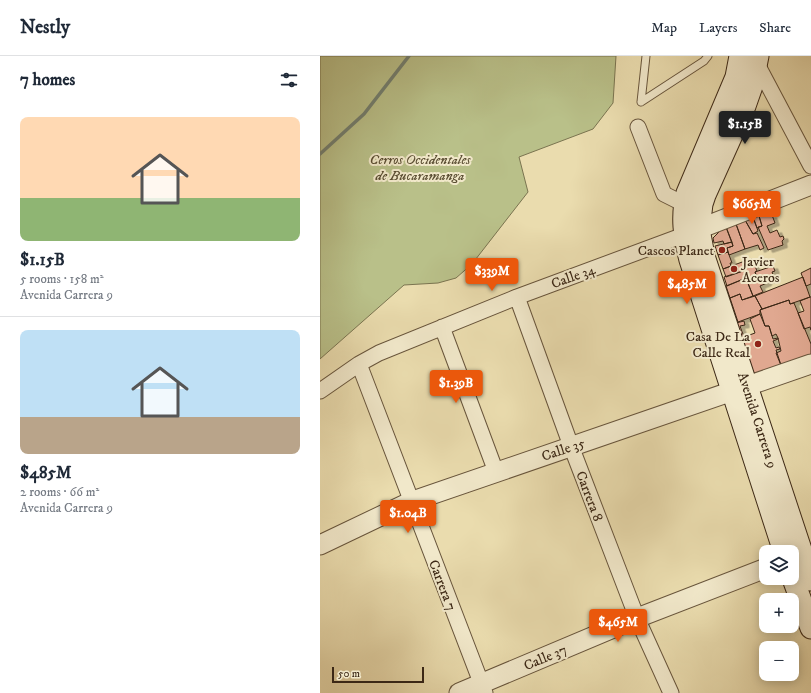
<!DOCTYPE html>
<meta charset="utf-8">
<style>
:root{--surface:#fff;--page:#f2f2f3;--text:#1f2937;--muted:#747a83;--line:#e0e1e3;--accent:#ea580c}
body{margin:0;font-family:"IM FELL DW Pica",serif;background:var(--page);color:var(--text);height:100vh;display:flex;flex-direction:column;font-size:15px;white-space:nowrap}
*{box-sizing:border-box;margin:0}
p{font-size:13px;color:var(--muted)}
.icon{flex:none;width:22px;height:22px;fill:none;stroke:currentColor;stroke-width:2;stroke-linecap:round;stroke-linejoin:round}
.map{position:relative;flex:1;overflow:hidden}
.drawer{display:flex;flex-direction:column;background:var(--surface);width:320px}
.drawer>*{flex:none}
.tools{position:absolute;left:439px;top:489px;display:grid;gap:8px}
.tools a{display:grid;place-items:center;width:40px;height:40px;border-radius:8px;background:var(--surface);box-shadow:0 2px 10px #0003;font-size:20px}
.scale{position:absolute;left:12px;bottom:10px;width:92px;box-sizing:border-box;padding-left:4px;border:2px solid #3c2816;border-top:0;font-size:11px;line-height:14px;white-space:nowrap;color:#3c2816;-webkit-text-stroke:3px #f1e8ca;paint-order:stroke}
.price{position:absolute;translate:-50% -34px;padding:0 9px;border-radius:4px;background:var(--accent);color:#fff;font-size:13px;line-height:26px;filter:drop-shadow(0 1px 2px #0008)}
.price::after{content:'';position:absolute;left:50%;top:24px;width:12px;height:9px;margin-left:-6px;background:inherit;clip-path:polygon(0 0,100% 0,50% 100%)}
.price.selected{background:#222;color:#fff}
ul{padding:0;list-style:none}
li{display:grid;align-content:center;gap:8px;height:212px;padding:0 20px}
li+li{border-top:1px solid var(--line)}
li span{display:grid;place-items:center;height:124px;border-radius:8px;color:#555}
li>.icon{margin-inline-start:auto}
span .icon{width:72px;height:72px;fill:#fffc;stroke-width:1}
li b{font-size:17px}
h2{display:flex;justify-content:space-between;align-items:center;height:48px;padding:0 20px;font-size:17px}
header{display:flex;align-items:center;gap:24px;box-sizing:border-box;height:56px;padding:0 20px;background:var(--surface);border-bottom:1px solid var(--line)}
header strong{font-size:19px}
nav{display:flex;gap:22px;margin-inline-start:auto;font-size:14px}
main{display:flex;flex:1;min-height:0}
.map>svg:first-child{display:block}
.green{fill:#b9c089;stroke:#7a7450}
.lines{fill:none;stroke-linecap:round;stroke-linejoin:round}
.stream{stroke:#738071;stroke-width:3.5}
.building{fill:#e0a890;stroke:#3c2816;filter:url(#shadow)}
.service-casing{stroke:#68553c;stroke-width:9}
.minor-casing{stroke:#68553c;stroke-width:17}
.tertiary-casing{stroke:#68553c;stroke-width:21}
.secondary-casing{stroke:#3c2816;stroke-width:23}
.service{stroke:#f1e8ca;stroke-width:7}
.minor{stroke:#f1e8ca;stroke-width:15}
.tertiary{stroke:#f1e8ca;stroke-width:19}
.secondary{stroke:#f1e8ca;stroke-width:21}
.poi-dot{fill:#8f2418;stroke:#f1e8ca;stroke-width:1.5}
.labels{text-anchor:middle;stroke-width:4;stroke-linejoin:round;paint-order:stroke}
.park-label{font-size:14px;font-style:italic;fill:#5b4e33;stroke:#f1e8ca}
.poi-label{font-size:14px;fill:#3c2816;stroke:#f1e8ca;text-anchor:end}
.street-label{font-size:14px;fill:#3c2816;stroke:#f1e8ca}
</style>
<header>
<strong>Nestly</strong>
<nav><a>Map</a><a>Layers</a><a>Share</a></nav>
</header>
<main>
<section class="drawer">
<h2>7 homes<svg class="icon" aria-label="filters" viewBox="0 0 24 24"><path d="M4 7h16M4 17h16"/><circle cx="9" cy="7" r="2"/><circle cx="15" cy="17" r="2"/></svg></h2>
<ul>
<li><span style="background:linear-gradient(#ffd9b3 65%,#8fb573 0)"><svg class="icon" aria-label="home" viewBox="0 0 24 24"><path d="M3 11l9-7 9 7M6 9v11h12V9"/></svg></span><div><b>$1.15B</b><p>5 rooms · 158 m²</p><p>Avenida Carrera 9</p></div></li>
<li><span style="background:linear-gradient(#bfe0f5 70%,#b9a48a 0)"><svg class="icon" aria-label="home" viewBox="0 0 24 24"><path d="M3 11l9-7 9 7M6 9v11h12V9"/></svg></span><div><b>$485M</b><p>2 rooms · 66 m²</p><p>Avenida Carrera 9</p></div></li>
</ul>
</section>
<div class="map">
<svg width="491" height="637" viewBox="0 0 491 637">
<defs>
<filter id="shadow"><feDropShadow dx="4.5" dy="2.5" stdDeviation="0" flood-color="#0004"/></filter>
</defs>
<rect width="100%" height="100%" fill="#eadcae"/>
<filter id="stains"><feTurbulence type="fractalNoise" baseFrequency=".005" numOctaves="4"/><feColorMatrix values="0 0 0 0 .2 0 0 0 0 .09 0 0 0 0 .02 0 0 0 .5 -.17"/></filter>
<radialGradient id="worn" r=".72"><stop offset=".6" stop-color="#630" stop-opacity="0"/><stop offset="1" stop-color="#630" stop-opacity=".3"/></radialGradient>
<path class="green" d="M 0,0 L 296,0 L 293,47 L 273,73 L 199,101 L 208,136 L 152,208 L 136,222 L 118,227 L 84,229 L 0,303 Z"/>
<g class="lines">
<path class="stream" d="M 0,98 L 44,58 L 89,0"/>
</g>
<path class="building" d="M 447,157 L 449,160 L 452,159 L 455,167 L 447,170 L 450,177 L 457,174 L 460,181 L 463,180 L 464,183 L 462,185 L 463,189 L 448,194 L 438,171 L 442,170 L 439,160 Z
M 439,160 L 442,170 L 437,172 L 433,161 Z
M 433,161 L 438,175 L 433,178 L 425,164 Z
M 425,164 L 433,178 L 437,177 L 444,192 L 440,194 L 438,189 L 425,193 L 416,168 Z
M 416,168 L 425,193 L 409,199 L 407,192 L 413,190 L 406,171 Z
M 406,171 L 412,186 L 404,188 L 403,185 L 394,187 L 393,182 L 403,172 Z
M 412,186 L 413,190 L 407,192 L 408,196 L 398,199 L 395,190 Z
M 408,196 L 412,207 L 410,207 L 411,210 L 403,213 L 398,199 Z
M 432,203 L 437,215 L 435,216 L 437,221 L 427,225 L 426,222 L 407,230 L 404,221 L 426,214 L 425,211 L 427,210 L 425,205 Z
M 425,205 L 427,210 L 425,211 L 426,214 L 406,221 L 403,213 Z
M 453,210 L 455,215 L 452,216 L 455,223 L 447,225 L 447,227 L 440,230 L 443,236 L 433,240 L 427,225 L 437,221 L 435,216 Z
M 491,212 L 491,228 L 486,230 L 481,217 Z
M 483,221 L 490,241 L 470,248 L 469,244 L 442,253 L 435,240 Z
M 426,222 L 433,240 L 422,244 L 420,238 L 410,242 L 406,230 Z
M 420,238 L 422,244 L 435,240 L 442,253 L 440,254 L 440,258 L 418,266 L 410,242 Z
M 490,241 L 491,241 L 491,274 L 490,271 L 484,273 L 478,257 L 484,255 L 480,245 Z
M 469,244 L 470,248 L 474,247 L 491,288 L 491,302 L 462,312 L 456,297 L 461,295 L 458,282 L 456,278 L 452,280 L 449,270 L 445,270 L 440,254 Z
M 440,258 L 445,270 L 449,270 L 453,283 L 458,282 L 458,283 L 453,285 L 456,292 L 459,291 L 460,293 L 456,294 L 462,312 L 433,323 L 416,267 L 424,265 L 425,269 L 420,270 L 424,281 L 435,277 L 430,263 Z"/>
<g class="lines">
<defs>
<path id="service" d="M 321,46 L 384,5 L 388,0
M 321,46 L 326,0"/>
<path id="minor" d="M 437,8 L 491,110
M 318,71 L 344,138 L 364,148
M 197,241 L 251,390 L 317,562 L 351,637
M 122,271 L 176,416
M 39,308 L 165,637
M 0,335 L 39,308 L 59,297 L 197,241 L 364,179"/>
<path id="tertiary" d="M 366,178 L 491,129
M 0,489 L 90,446 L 491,308
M 139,637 L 317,562 L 446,512"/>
<path id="secondary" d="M 420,0 L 416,21 L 367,137 C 361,160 364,181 370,204 L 464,496
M 438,0 L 432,30 L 425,50 L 385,139 L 382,148 L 379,173 L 384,200 L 491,524
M 472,520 L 491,572"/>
</defs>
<use href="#service" class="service-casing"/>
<use href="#minor" class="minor-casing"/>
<use href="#tertiary" class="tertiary-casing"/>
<use href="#secondary" class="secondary-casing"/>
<use href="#service" class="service"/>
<use href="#minor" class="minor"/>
<use href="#tertiary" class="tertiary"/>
<use href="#secondary" class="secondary"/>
</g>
<g class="poi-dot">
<circle cx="402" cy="194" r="4"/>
<circle cx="414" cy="213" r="4"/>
<circle cx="438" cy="288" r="4"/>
</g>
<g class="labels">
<g class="park-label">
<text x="100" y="108">Cerros Occidentales<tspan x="100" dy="16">de Bucaramanga</tspan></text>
</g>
<g class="poi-label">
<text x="394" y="199">Cascos Planet</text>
<text x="422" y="210" text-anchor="start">Javier<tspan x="422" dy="16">Aceros</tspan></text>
<text x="430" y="285">Casa De La<tspan x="430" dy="16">Calle Real</tspan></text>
</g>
<g class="street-label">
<text transform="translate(253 220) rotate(-20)" y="5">Calle 34</text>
<text transform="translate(438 364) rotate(72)" y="5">Avenida Carrera 9</text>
<text transform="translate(243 393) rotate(-19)" y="5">Calle 35</text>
<text transform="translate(270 440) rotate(69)" y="5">Carrera 8</text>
<text transform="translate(123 529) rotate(69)" y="5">Carrera 7</text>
<text transform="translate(225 601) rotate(-23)" y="5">Calle 37</text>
</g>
</g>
<rect width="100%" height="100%" filter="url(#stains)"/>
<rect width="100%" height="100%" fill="url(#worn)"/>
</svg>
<div class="tools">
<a><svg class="icon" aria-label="layers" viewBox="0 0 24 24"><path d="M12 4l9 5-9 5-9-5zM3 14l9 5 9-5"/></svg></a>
<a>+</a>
<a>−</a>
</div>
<div class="scale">50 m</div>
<b class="price selected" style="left:425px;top:89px">$1.15B</b>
<b class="price" style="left:432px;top:169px">$665M</b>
<b class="price" style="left:172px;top:236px">$339M</b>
<b class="price" style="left:367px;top:249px">$485M</b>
<b class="price" style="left:136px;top:348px">$1.39B</b>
<b class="price" style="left:88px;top:478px">$1.04B</b>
<b class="price" style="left:298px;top:587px">$465M</b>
</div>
</main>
